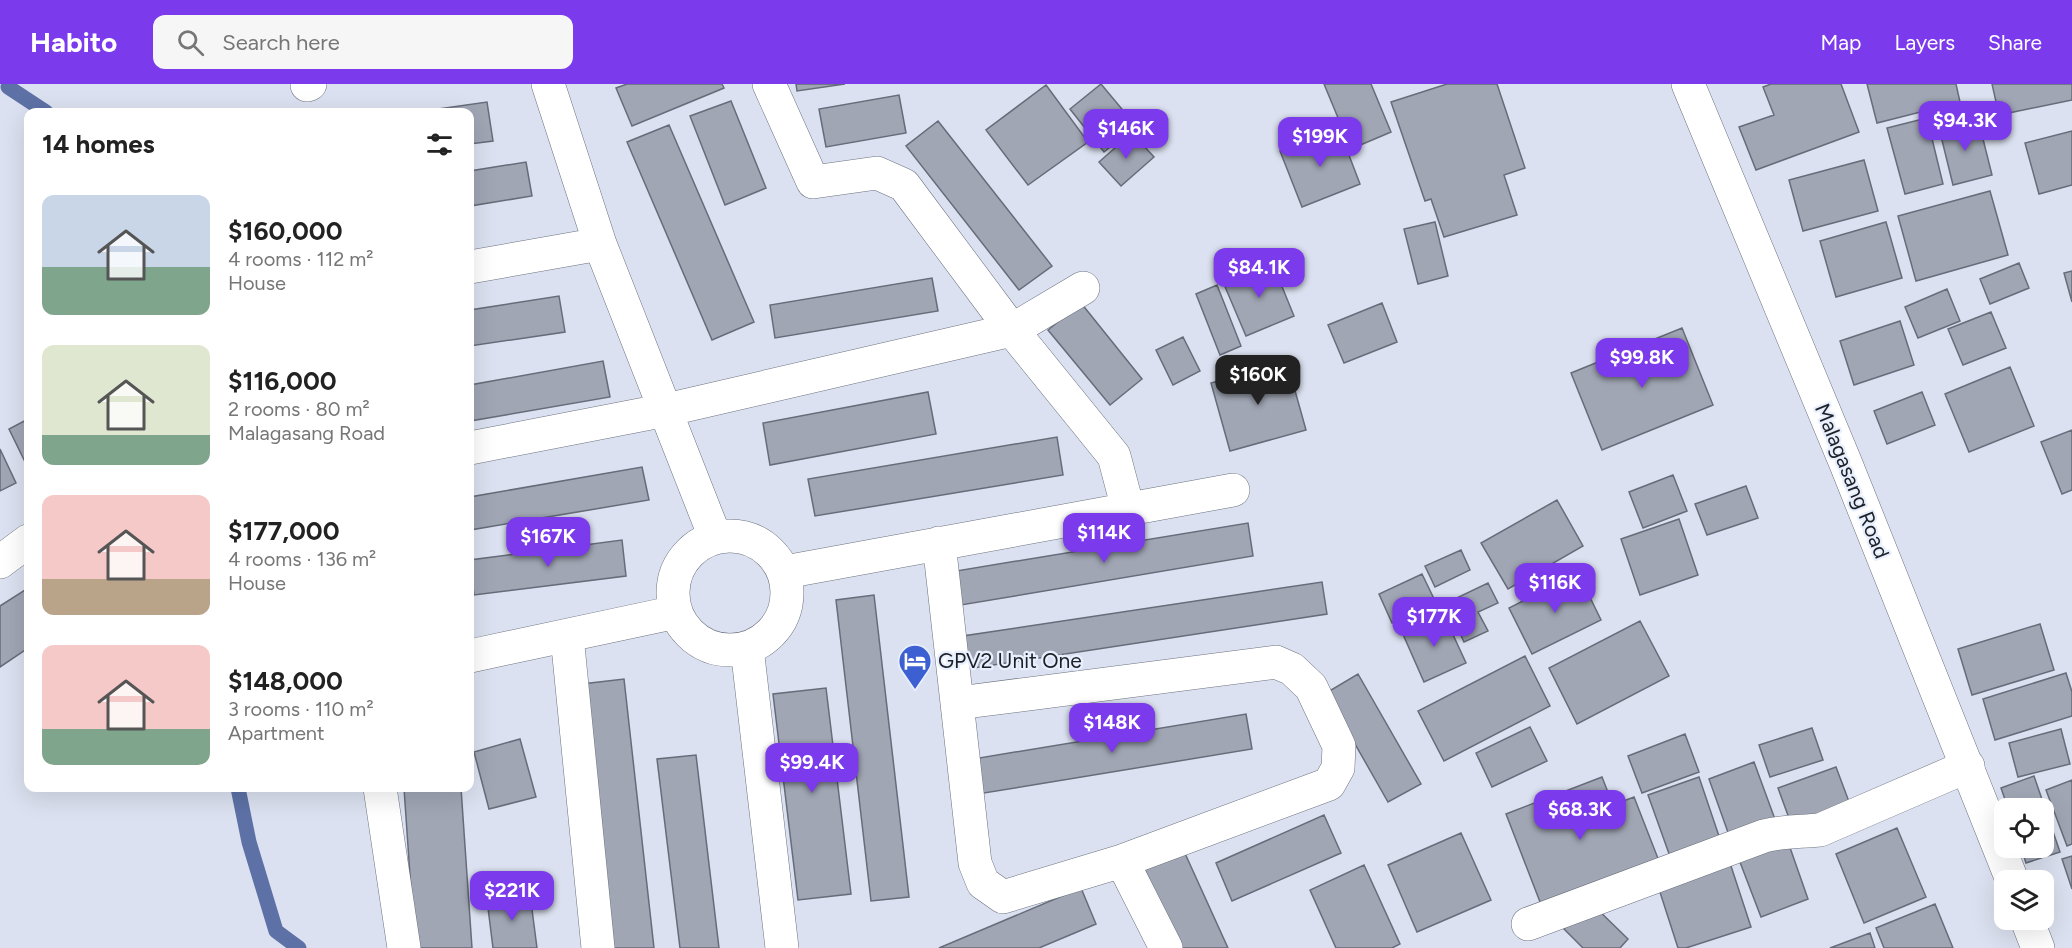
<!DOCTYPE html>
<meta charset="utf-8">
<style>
:root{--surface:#fff;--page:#f6f6f6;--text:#222;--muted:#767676;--accent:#7c3aed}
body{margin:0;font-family:Figtree,sans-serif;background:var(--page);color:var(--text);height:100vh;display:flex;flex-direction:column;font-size:22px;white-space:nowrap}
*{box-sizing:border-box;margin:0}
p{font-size:20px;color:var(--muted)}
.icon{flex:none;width:33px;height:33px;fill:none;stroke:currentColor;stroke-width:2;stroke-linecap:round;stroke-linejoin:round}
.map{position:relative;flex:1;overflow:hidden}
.details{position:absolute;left:24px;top:24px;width:450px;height:684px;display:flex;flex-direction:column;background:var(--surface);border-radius:12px;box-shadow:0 6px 24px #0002}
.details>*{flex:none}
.controls{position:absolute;left:1994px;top:714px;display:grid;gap:12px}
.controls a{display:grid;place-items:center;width:60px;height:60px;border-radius:12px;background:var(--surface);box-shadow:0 6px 24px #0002;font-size:30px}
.price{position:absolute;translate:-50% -51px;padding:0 14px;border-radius:12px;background:var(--accent);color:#fff;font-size:20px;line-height:39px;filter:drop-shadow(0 2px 3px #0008)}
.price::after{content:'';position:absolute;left:50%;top:36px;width:18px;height:14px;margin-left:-9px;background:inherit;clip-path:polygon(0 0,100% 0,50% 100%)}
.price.current{background:#222;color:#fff}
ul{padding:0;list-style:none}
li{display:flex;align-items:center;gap:18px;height:150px;padding:0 18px}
li span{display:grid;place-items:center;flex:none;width:168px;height:120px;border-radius:12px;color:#555}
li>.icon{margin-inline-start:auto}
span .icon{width:72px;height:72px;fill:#fffc;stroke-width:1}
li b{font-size:26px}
h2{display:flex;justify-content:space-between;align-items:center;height:72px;padding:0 18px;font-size:26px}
header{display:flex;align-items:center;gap:36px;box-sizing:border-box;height:84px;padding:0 30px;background:var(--accent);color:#fff}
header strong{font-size:28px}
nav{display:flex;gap:33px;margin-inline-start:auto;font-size:21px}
.search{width:420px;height:54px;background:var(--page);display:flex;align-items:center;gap:15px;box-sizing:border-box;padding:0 21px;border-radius:12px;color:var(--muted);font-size:22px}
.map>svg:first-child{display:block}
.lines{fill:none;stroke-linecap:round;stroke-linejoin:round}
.stream{stroke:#5d71a6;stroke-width:15}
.building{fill:#a0a6b4;stroke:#666c79;stroke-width:1.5}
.minor-casing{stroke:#6c727f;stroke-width:34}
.secondary-casing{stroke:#6c727f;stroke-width:34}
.minor{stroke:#fff;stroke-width:33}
.secondary{stroke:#fff;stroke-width:33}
.labels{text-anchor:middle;stroke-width:4.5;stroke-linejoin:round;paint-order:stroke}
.street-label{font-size:21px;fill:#1d2025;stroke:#e8effe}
.poi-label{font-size:21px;fill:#1d2025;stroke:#e8effe;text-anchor:start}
</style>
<header>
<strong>Habito</strong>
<div class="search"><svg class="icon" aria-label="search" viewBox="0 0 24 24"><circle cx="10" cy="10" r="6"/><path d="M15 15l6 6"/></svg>Search here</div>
<nav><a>Map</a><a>Layers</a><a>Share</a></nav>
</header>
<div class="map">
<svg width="2072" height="864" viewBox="0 0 2072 864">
<rect width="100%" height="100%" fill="#dbe1f0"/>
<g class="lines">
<path class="stream" d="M 8,3 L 46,28
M 238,704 L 249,758 L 276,847 L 299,864"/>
</g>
<path class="building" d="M 627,0 L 722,0 L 724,4 L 632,42 L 616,4 Z
M 796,0 L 845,0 L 797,7 Z
M 1101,0 L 1136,42 L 1104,68 L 1070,25 Z
M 1324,0 L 1371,0 L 1391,48 L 1351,65 Z
M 1447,0 L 1497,0 L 1525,84 L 1504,91 L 1517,131 L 1444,153 L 1431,115 L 1425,117 L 1391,18 Z
M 1771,0 L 1841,0 L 1859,48 L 1756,86 L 1739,43 L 1774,31 L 1763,3 Z
M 1867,0 L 1956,0 L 1960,18 L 1877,39 Z
M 1992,0 L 2072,0 L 2072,16 L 1999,31 Z
M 1046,1 L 1088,58 L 1028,101 L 986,46 Z
M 899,11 L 906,49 L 826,63 L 819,25 Z
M 731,17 L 766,104 L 725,121 L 690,32 Z
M 487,18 L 493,57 L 470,60 L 470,28 L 417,28 Z
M 1927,34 L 1943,100 L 1905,110 L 1887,44 Z
M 1978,35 L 1992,91 L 1953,101 L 1939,44 Z
M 938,37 L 1052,182 L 1019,206 L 906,62 Z
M 669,41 L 754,238 L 712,256 L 627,58 Z
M 1339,45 L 1360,100 L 1302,123 L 1280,67 Z
M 2072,47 L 2072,101 L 2039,110 L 2025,59 Z
M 1132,49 L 1154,73 L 1121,102 L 1099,78 Z
M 1864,76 L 1878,127 L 1803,147 L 1789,96 Z
M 526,78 L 532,112 L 470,122 L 470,87 Z
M 1990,107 L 2008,171 L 1916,197 L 1898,132 Z
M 1435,138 L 1448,192 L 1418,200 L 1404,145 Z
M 1886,138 L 1902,194 L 1836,213 L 1820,157 Z
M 1272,178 L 1294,232 L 1246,252 L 1223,198 Z
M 2019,179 L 2029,204 L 1990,220 L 1980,195 Z
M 2072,187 L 2072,218 L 2064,189 Z
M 932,194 L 938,227 L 775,254 L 770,221 Z
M 1217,201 L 1241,262 L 1220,271 L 1196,210 Z
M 1947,205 L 1960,237 L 1918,254 L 1905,223 Z
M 559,212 L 565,248 L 470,262 L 470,226 Z
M 1081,219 L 1142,295 L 1110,321 L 1048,246 Z
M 1382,219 L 1397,258 L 1344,279 L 1328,241 Z
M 1991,228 L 2006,264 L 1963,281 L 1948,245 Z
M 1900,237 L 1914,281 L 1854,301 L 1840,257 Z
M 1682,244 L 1713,321 L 1602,366 L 1571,289 Z
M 1183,253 L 1200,287 L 1173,301 L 1156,266 Z
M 603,277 L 610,313 L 470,337 L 470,301 Z
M 1287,278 L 1306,346 L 1230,367 L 1211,299 Z
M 2010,283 L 2034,342 L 1969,368 L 1945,310 Z
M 928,308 L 936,350 L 770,381 L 763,339 Z
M 1922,308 L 1935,341 L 1887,360 L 1874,327 Z
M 28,335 L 28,384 L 9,345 Z
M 2072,346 L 2072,406 L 2062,410 L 2041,358 Z
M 1057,353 L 1063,391 L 815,432 L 808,395 Z
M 0,365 L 16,399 L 0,407 Z
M 642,383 L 649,416 L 470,446 L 470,413 Z
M 1673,391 L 1687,427 L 1643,444 L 1629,408 Z
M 1746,402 L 1758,434 L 1707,451 L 1695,420 Z
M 1557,416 L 1583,462 L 1508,505 L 1481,459 Z
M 1679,435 L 1698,491 L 1640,511 L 1621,455 Z
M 1248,439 L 1253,472 L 961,521 L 956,487 Z
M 622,456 L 626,492 L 474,511 L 470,476 Z
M 1461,466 L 1470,486 L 1435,503 L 1425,482 Z
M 1578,489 L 1601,536 L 1532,570 L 1509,524 Z
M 1422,490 L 1436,519 L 1392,539 L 1379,510 Z
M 1322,498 L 1327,530 L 967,585 L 963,552 Z
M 1488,499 L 1498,519 L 1478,528 L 1488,547 L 1464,558 L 1446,519 Z
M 28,504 L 28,564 L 0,583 L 0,522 Z
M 874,511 L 909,813 L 871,817 L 836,516 Z
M 1443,529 L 1466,579 L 1424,598 L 1402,548 Z
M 1640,537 L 1669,592 L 1577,640 L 1549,584 Z
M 2040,540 L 2054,586 L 1972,611 L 1958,565 Z
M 1525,572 L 1550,622 L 1444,677 L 1418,627 Z
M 2066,589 L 2072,608 L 2072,632 L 1995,656 L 1983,615 Z
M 1358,590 L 1421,700 L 1388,718 L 1326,609 Z
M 624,595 L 654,864 L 612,864 L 582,600 Z
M 826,604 L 851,810 L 798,816 L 773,610 Z
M 1246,630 L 1252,665 L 978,710 L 973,675 Z
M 1530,643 L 1547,677 L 1492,703 L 1476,669 Z
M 1812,644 L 1823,676 L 1770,693 L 1759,661 Z
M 2061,645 L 2070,680 L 2018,693 L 2009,659 Z
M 1685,650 L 1699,688 L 1642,709 L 1628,672 Z
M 520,655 L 536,713 L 489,725 L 474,668 Z
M 696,671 L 719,864 L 680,864 L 657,675 Z
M 1754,678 L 1776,738 L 1730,754 L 1709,695 Z
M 1836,683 L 1851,723 L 1793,745 L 1778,704 Z
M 2034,692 L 2060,768 L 2026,779 L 2021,764 L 2043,764 L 2043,724 L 2008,724 L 2001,704 Z
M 1602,693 L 1613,721 L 1634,713 L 1659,777 L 1542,823 L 1506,730 Z
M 1699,693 L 1722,761 L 1672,778 L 1648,711 Z
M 2072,696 L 2072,760 L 2067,762 L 2046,706 Z
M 404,704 L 461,704 L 472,864 L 415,864 Z
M 1324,731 L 1341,769 L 1232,817 L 1216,779 Z
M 1897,744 L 1926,813 L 1864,839 L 1836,770 Z
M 1461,749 L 1491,816 L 1417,848 L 1388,781 Z
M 1787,755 L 1808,815 L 1761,833 L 1738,773 Z
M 1183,765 L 1228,864 L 1180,864 L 1144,784 Z
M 2072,772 L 2072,805 L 2062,775 Z
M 1730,779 L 1751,843 L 1686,864 L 1678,864 L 1658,802 Z
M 1364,781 L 1400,860 L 1392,864 L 1336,864 L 1310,806 Z
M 1081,804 L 1096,840 L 1039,864 L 939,864 Z
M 530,810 L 537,864 L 493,864 L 487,816 Z
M 1590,818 L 1628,855 L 1620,864 L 1583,864 L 1564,845 Z
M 1935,820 L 1953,864 L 1884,864 L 1876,844 Z
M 1870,849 L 1875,864 L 1830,864 Z"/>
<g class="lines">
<defs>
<path id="minor" d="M 548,0 L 600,160 L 715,453
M 769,0 L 813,98 L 877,89 L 904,101 L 1012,246 L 1114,372 L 1128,425
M 307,1 L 310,0
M 470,183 L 600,160
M 470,364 L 666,326 L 1012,246 L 1083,204
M673 509a57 57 0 1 1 114 0a57 57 0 1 1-114 0Z
M 939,459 L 975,779 L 983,799 L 1003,813 L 1122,777 L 1329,700 L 1338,684 L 1339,662 L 1311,603 L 1292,585 L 1276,578 L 958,619
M 0,478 L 28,457
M 785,488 L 1233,406
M 567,552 L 598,864
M 747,564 L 782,864
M 470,572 L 676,528
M 380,704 L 404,864
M 1122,777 L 1166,864
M 1528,840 L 1764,752 C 1784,747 1800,748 1820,746 L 1968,682"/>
<path id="secondary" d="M 1688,0 L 1846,380 L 2012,796
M 2027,836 L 2038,864"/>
</defs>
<use href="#minor" class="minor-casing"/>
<use href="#secondary" class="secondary-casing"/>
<use href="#minor" class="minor"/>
<use href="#secondary" class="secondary"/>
</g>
<defs>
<symbol id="hotel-pin" viewBox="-11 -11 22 30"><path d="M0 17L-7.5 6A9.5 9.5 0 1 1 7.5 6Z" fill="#3c5fd1" stroke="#e8effe"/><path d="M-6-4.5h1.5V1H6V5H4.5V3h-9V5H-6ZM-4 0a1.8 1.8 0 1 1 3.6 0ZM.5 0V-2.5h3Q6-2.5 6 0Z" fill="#fff"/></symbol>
</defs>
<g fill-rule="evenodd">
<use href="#hotel-pin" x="896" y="558" width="38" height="52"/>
</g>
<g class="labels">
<g class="street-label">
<text transform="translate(1852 397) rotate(68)" y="7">Malagasang Road</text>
</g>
<g class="poi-label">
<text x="938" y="584">GPV2 Unit One</text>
</g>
</g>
</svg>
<div class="controls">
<a><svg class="icon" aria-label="locate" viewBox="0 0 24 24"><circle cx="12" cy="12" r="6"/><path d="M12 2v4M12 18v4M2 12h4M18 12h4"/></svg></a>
<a><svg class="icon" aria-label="layers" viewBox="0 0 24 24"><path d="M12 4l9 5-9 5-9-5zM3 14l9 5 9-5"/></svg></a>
</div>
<b class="price" style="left:1965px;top:68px">$94.3K</b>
<b class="price" style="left:1126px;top:76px">$146K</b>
<b class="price" style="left:1320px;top:84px">$199K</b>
<b class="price" style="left:1259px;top:215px">$84.1K</b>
<b class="price" style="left:1642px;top:305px">$99.8K</b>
<b class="price current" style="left:1258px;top:322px">$160K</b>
<b class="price" style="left:1104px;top:480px">$114K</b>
<b class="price" style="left:548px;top:484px">$167K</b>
<b class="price" style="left:1555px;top:530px">$116K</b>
<b class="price" style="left:1434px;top:564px">$177K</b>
<b class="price" style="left:1112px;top:670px">$148K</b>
<b class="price" style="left:812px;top:710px">$99.4K</b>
<b class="price" style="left:1580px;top:757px">$68.3K</b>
<b class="price" style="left:512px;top:838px">$221K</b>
<section class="details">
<h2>14 homes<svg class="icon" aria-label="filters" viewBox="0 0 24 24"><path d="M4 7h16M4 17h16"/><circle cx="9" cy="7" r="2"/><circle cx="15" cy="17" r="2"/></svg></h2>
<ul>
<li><span style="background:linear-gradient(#c9d6e8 60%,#7fa58c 0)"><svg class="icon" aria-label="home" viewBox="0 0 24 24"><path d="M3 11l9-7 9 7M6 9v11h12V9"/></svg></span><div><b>$160,000</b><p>4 rooms · 112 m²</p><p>House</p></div></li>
<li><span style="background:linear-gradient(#dfe7d0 75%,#7fa58c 0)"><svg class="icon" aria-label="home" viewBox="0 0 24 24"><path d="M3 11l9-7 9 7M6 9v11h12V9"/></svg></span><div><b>$116,000</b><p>2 rooms · 80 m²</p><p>Malagasang Road</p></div></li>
<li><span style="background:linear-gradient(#f6c9c9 70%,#b9a48a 0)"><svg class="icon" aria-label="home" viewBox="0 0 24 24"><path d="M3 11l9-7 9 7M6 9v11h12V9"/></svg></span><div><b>$177,000</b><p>4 rooms · 136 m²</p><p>House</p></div></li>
<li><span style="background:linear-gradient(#f6c9c9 70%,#7fa58c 0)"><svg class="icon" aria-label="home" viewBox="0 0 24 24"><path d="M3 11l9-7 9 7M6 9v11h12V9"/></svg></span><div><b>$148,000</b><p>3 rooms · 110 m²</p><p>Apartment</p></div></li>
</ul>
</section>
</div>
